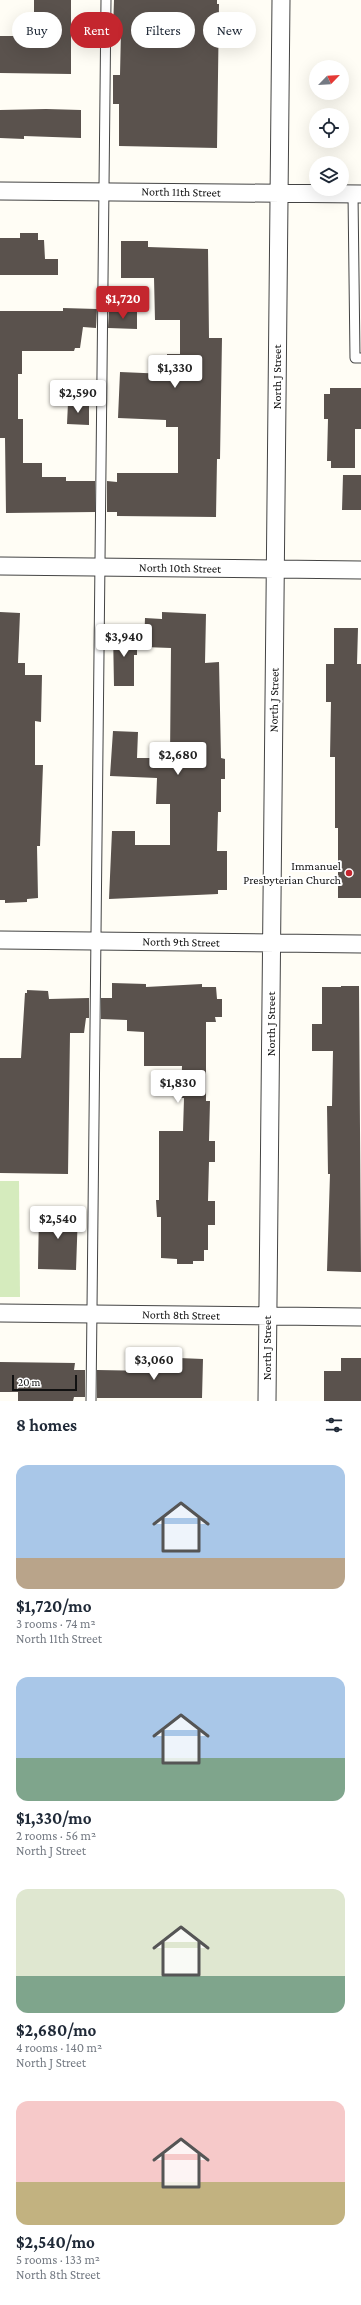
<!DOCTYPE html>
<meta charset="utf-8">
<style>
:root{--surface:#fff;--page:#f6f6f7;--text:#1f2937;--muted:#747a83;--accent:#c4262e}
body{margin:0;font-family:"Crimson Pro",serif;background:var(--page);color:var(--text);height:100vh;display:flex;flex-direction:column;font-size:15px;white-space:nowrap}
*{box-sizing:border-box;margin:0}
p{font-size:13px;color:var(--muted)}
.icon{flex:none;width:22px;height:22px;fill:none;stroke:currentColor;stroke-width:2;stroke-linecap:round;stroke-linejoin:round}
.map{position:relative;height:1401px;overflow:hidden}
.sheet{display:flex;flex-direction:column;background:var(--surface);flex:1}
.sheet>*{flex:none}
.top-card{position:absolute;left:12px;top:12px;width:337px;height:36px;display:flex;gap:8px}
.needle{width:26px;rotate:65deg}
.controls{position:absolute;left:309px;top:60px;display:grid;gap:8px}
.controls a{display:grid;place-items:center;width:40px;height:40px;border-radius:50%;background:var(--surface);box-shadow:0 4px 16px #0002;font-size:20px}
.scale{position:absolute;left:12px;bottom:10px;width:65px;box-sizing:border-box;padding-left:4px;border:2px solid #111;border-top:0;font-size:11px;line-height:14px;white-space:nowrap;color:#111;-webkit-text-stroke:3px #fff;paint-order:stroke}
.price{position:absolute;translate:-50% -34px;padding:0 9px;border-radius:4px;background:#fff;color:#222;font-size:13px;line-height:26px;filter:drop-shadow(0 1px 2px #0008)}
.price::after{content:'';position:absolute;left:50%;top:24px;width:12px;height:9px;margin-left:-6px;background:inherit;clip-path:polygon(0 0,100% 0,50% 100%)}
.price.on{background:var(--accent);color:#fff}
ul{padding:0;list-style:none}
li{display:grid;align-content:center;gap:8px;height:212px;padding:0 16px}
li span{display:grid;place-items:center;height:124px;border-radius:12px;color:#555}
li>.icon{margin-inline-start:auto}
span .icon{width:72px;height:72px;fill:#fffc;stroke-width:1}
li b{font-size:17px}
h2{display:flex;justify-content:space-between;align-items:center;height:48px;padding:0 16px;font-size:17px}
.pill{padding:0 14px;border-radius:18px;background:var(--surface);box-shadow:0 4px 16px #0002;font-size:14px;line-height:36px}
.pill.on{background:var(--accent);color:#fff}
.map>svg:first-child{display:block}
.green{fill:#d5ebbd}
.building{fill:#5a524d}
.lines{fill:none;stroke-linecap:round;stroke-linejoin:round}
.service-casing{stroke:#444;stroke-width:11}
.minor-casing{stroke:#444;stroke-width:19}
.service{stroke:#fff;stroke-width:9}
.minor{stroke:#fff;stroke-width:17}
.poi-dot{fill:#c4262e;stroke:#fff;stroke-width:1.5}
.labels{text-anchor:middle;stroke-width:4;stroke-linejoin:round;paint-order:stroke}
.street-label{font-size:12px;fill:#111;stroke:#fff}
.poi-label{font-size:12px;fill:#111;stroke:#fff;text-anchor:end}
</style>
<div class="map">
<svg width="361" height="1401" viewBox="0 0 361 1401">
<rect width="100%" height="100%" fill="#fffdf5"/>
<path class="green" d="M 0,1181 L 19,1181 L 20,1297 L 0,1297 Z"/>
<path class="building" d="M 34,0 L 71,0 L 71,74 L 0,73 L 0,36 L 34,36 Z
M 114,0 L 217,0 L 217,4 L 219,4 L 217,148 L 119,146 L 119,104 L 113,104 L 113,75 L 120,75 L 121,30 L 113,30 Z
M 46,109 L 81,110 L 81,138 L 24,136 L 24,139 L 0,138 L 0,110 Z
M 20,233 L 38,233 L 38,240 L 44,240 L 45,259 L 58,259 L 58,275 L 0,275 L 0,238 L 20,238 Z
M 121,241 L 148,241 L 148,247 L 208,249 L 209,338 L 222,338 L 220,459 L 217,459 L 216,517 L 117,516 L 117,512 L 107,512 L 107,481 L 117,482 L 117,473 L 178,473 L 178,427 L 166,427 L 166,420 L 118,418 L 120,372 L 167,374 L 167,354 L 180,354 L 180,320 L 155,320 L 154,278 L 121,278 Z
M 63,308 L 97,309 L 96,328 L 83,327 L 80,348 L 75,348 L 74,351 L 22,351 L 22,374 L 18,374 L 18,419 L 23,419 L 23,463 L 42,463 L 42,477 L 66,477 L 66,481 L 95,481 L 95,512 L 6,513 L 5,438 L 0,438 L 0,311 L 63,311 Z
M 109,310 L 137,311 L 137,329 L 108,328 Z
M 330,388 L 361,388 L 361,429 L 355,429 L 355,468 L 331,468 L 331,461 L 327,461 L 328,419 L 324,419 L 324,394 L 330,394 Z
M 68,403 L 89,404 L 89,425 L 67,424 Z
M 343,475 L 361,475 L 361,510 L 342,510 Z
M 0,612 L 20,613 L 18,663 L 25,663 L 25,675 L 42,675 L 41,722 L 35,721 L 35,765 L 43,765 L 40,846 L 37,846 L 38,898 L 27,899 L 27,902 L 5,903 L 5,900 L 0,900 Z
M 162,612 L 206,614 L 205,663 L 219,662 L 221,758 L 225,759 L 225,779 L 221,779 L 221,812 L 218,812 L 217,851 L 227,851 L 227,890 L 218,890 L 218,894 L 109,899 L 112,831 L 135,831 L 135,845 L 170,845 L 170,804 L 156,804 L 157,778 L 110,776 L 113,731 L 138,732 L 137,758 L 170,758 L 171,648 L 144,647 L 145,618 L 162,619 Z
M 334,628 L 358,628 L 357,664 L 361,664 L 361,898 L 338,898 L 338,828 L 335,828 L 335,757 L 330,757 L 331,702 L 326,702 L 326,664 L 334,664 Z
M 113,632 L 137,632 L 137,655 L 134,655 L 134,686 L 114,686 Z
M 112,983 L 146,984 L 146,987 L 202,984 L 202,987 L 216,987 L 217,999 L 222,999 L 222,1017 L 215,1017 L 216,1022 L 206,1022 L 206,1101 L 210,1101 L 209,1141 L 215,1141 L 215,1162 L 209,1162 L 208,1201 L 215,1201 L 215,1225 L 208,1225 L 208,1250 L 204,1250 L 204,1261 L 193,1261 L 193,1264 L 177,1264 L 177,1259 L 161,1258 L 161,1217 L 157,1217 L 156,1200 L 159,1200 L 159,1131 L 183,1131 L 184,1098 L 181,1098 L 182,1066 L 144,1066 L 144,1032 L 127,1031 L 127,1020 L 101,1019 L 101,998 L 112,998 Z
M 341,986 L 359,986 L 361,1272 L 327,1271 L 330,1174 L 328,1174 L 327,1106 L 332,1106 L 333,1051 L 312,1051 L 312,1024 L 322,1024 L 322,987 L 341,987 Z
M 27,990 L 48,991 L 49,999 L 89,998 L 89,1018 L 86,1018 L 84,1033 L 70,1033 L 68,1174 L 0,1173 L 0,1058 L 21,1058 L 25,993 L 27,993 Z
M 39,1211 L 78,1212 L 76,1270 L 38,1269 Z
M 155,1357 L 203,1359 L 202,1398 L 97,1398 L 97,1370 L 154,1371 Z
M 341,1358 L 361,1358 L 361,1401 L 324,1401 L 324,1371 L 341,1371 Z
M 0,1362 L 75,1363 L 74,1370 L 85,1370 L 85,1397 L 74,1397 L 73,1401 L 18,1401 L 18,1392 L 0,1392 Z"/>
<g class="lines">
<defs>
<path id="service" d="M 353,194 L 355,358 L 361,358
M 91,1401 L 106,0"/>
<path id="minor" d="M 0,191 L 361,194
M 0,566 L 361,570
M 0,940 L 361,944
M 0,1313 L 361,1317
M 267,1401 L 281,0"/>
</defs>
<use href="#service" class="service-casing"/>
<use href="#minor" class="minor-casing"/>
<use href="#service" class="service"/>
<use href="#minor" class="minor"/>
</g>
<circle class="poi-dot" cx="349" cy="873" r="4"/>
<g class="labels">
<g class="street-label">
<text transform="translate(181 192) rotate(1)" y="4">North 11th Street</text>
<text transform="translate(277 377) rotate(-90)" y="4">North J Street</text>
<text transform="translate(180 568) rotate(1)" y="4">North 10th Street</text>
<text transform="translate(274 700) rotate(-89)" y="4">North J Street</text>
<text transform="translate(181 942) rotate(1)" y="4">North 9th Street</text>
<text transform="translate(271 1024) rotate(-90)" y="4">North J Street</text>
<text transform="translate(181 1315) rotate(1)" y="4">North 8th Street</text>
<text transform="translate(267 1348) rotate(-90)" y="4">North J Street</text>
</g>
<g class="poi-label">
<text x="341" y="870">Immanuel<tspan x="341" dy="14">Presbyterian Church</tspan></text>
</g>
</g>
</svg>
<div class="controls">
<a><svg class="needle" viewBox="-14 -14 28 28"><path d="M0-13l5 13h-10z" fill="#e53935"/><path d="M0 13l5-13h-10z" fill="#747a83"/></svg></a>
<a><svg class="icon" aria-label="locate" viewBox="0 0 24 24"><circle cx="12" cy="12" r="6"/><path d="M12 2v4M12 18v4M2 12h4M18 12h4"/></svg></a>
<a><svg class="icon" aria-label="layers" viewBox="0 0 24 24"><path d="M12 4l9 5-9 5-9-5zM3 14l9 5 9-5"/></svg></a>
</div>
<div class="scale">20 m</div>
<b class="price on" style="left:123px;top:320px">$1,720</b>
<b class="price" style="left:175px;top:389px">$1,330</b>
<b class="price" style="left:78px;top:414px">$2,590</b>
<b class="price" style="left:124px;top:658px">$3,940</b>
<b class="price" style="left:178px;top:776px">$2,680</b>
<b class="price" style="left:178px;top:1104px">$1,830</b>
<b class="price" style="left:58px;top:1240px">$2,540</b>
<b class="price" style="left:154px;top:1381px">$3,060</b>
<div class="top-card">
<a class="pill">Buy</a>
<a class="pill on">Rent</a>
<a class="pill">Filters</a>
<a class="pill">New</a>
</div>
</div>
<section class="sheet">
<h2>8 homes<svg class="icon" aria-label="filters" viewBox="0 0 24 24"><path d="M4 7h16M4 17h16"/><circle cx="9" cy="7" r="2"/><circle cx="15" cy="17" r="2"/></svg></h2>
<ul>
<li><span style="background:linear-gradient(#a9c7e8 75%,#b9a48a 0)"><svg class="icon" aria-label="home" viewBox="0 0 24 24"><path d="M3 11l9-7 9 7M6 9v11h12V9"/></svg></span><div><b>$1,720/mo</b><p>3 rooms · 74 m²</p><p>North 11th Street</p></div></li>
<li><span style="background:linear-gradient(#a9c7e8 65%,#7fa58c 0)"><svg class="icon" aria-label="home" viewBox="0 0 24 24"><path d="M3 11l9-7 9 7M6 9v11h12V9"/></svg></span><div><b>$1,330/mo</b><p>2 rooms · 56 m²</p><p>North J Street</p></div></li>
<li><span style="background:linear-gradient(#dfe7d0 70%,#7fa58c 0)"><svg class="icon" aria-label="home" viewBox="0 0 24 24"><path d="M3 11l9-7 9 7M6 9v11h12V9"/></svg></span><div><b>$2,680/mo</b><p>4 rooms · 140 m²</p><p>North J Street</p></div></li>
<li><span style="background:linear-gradient(#f6c9c9 65%,#c2b280 0)"><svg class="icon" aria-label="home" viewBox="0 0 24 24"><path d="M3 11l9-7 9 7M6 9v11h12V9"/></svg></span><div><b>$2,540/mo</b><p>5 rooms · 133 m²</p><p>North 8th Street</p></div></li>
</ul>
</section>
